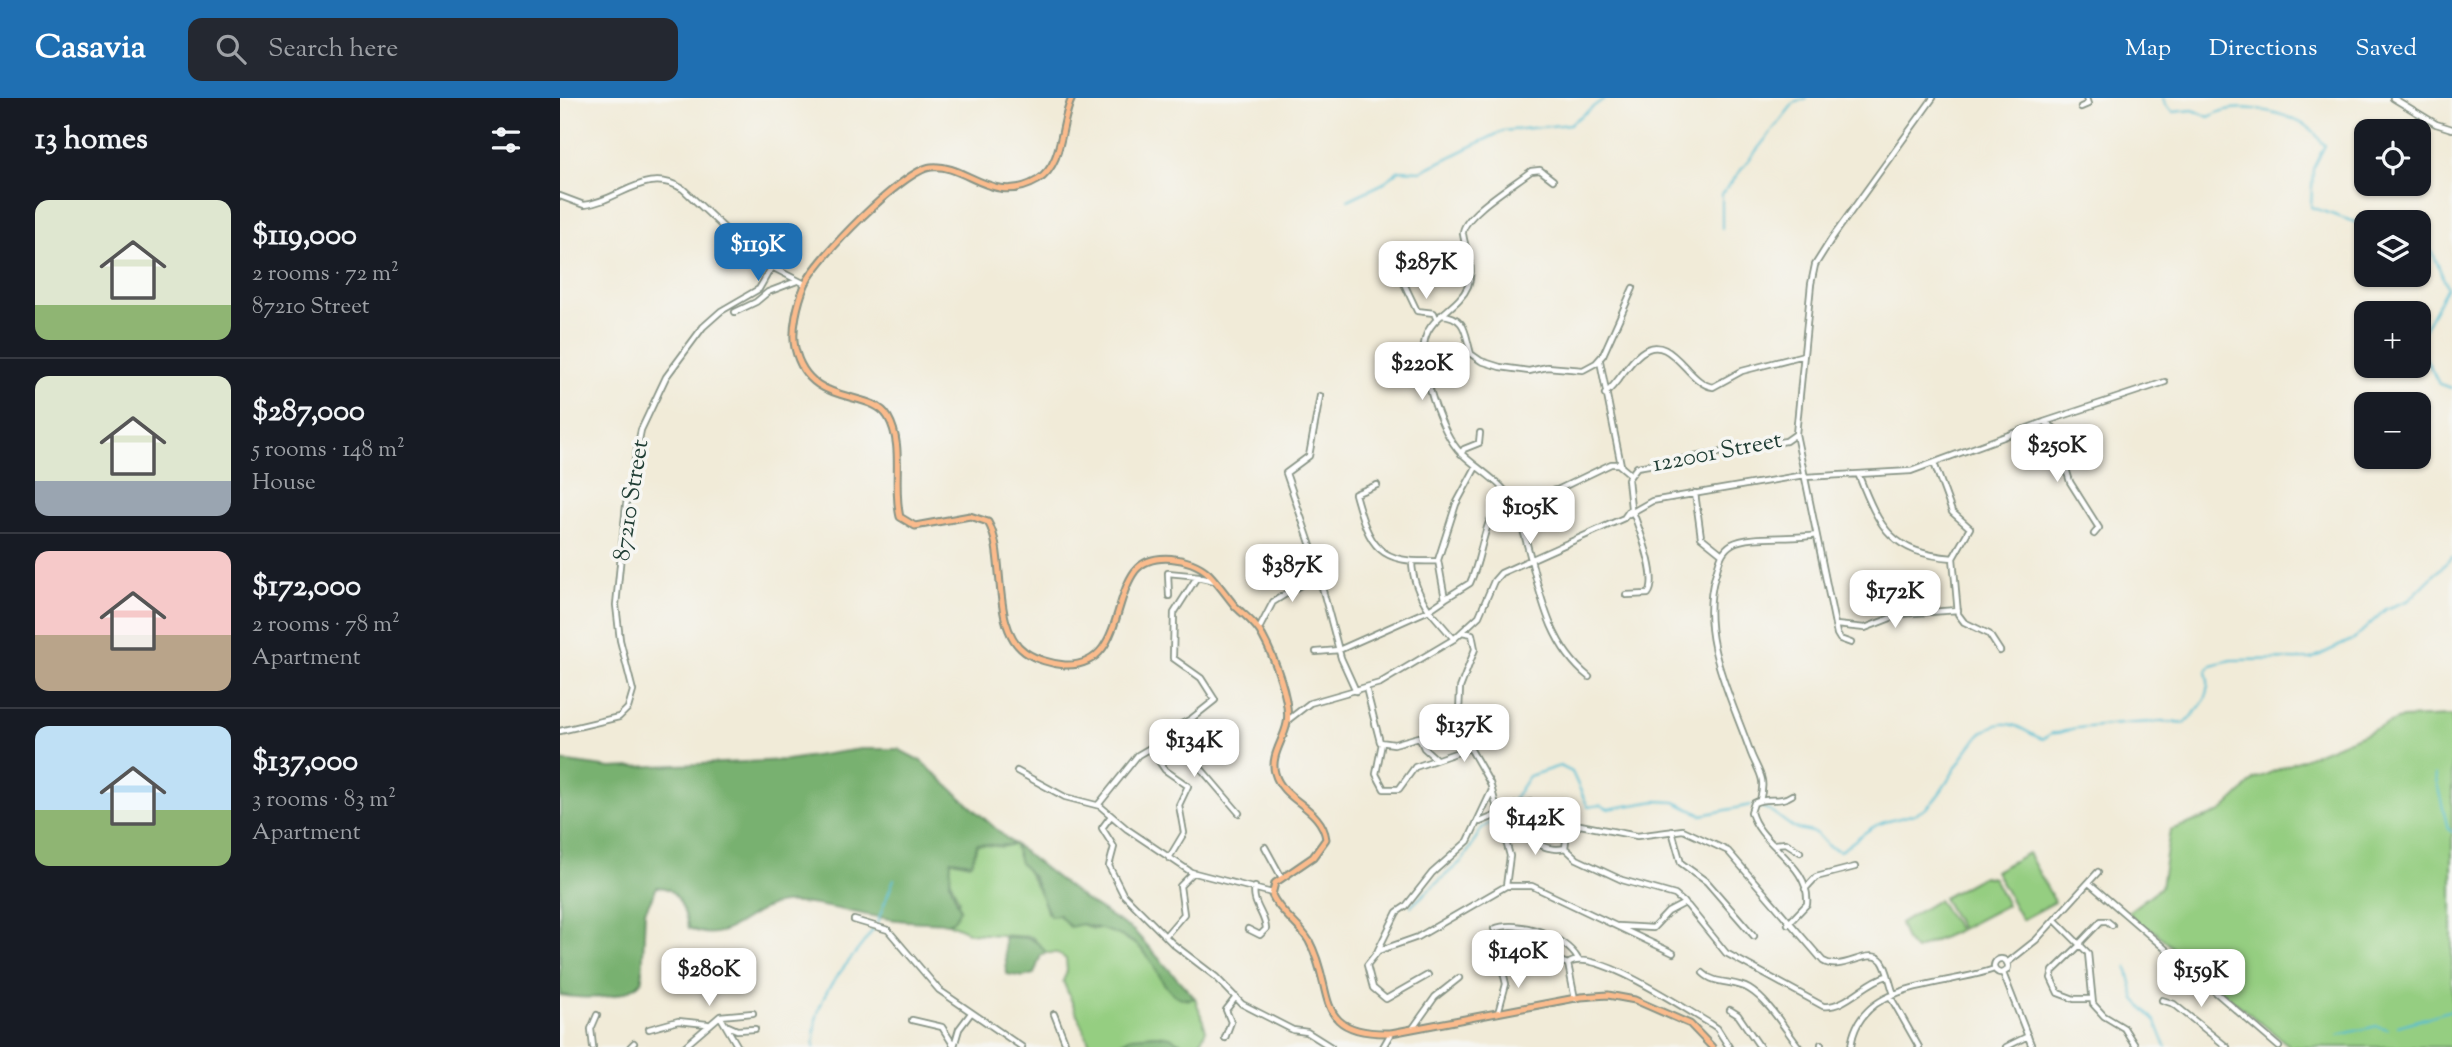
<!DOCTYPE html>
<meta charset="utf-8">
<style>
:root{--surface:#171b24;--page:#242831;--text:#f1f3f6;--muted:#9ea1a6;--line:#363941;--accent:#1f6fb2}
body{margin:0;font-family:"Sorts Mill Goudy",serif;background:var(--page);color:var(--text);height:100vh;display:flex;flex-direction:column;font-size:26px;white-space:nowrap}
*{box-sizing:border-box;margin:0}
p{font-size:23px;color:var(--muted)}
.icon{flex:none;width:38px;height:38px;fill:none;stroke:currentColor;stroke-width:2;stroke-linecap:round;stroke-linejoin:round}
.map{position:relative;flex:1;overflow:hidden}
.details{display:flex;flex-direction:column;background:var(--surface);width:560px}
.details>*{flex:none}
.tools{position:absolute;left:1794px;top:21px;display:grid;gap:14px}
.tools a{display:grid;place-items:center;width:77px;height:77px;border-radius:14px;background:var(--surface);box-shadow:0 2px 5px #0004;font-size:35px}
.price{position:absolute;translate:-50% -60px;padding:0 16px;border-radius:14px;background:#fff;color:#222;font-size:23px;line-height:46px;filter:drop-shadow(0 2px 4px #0008)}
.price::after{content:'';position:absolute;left:50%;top:42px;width:21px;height:16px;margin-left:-10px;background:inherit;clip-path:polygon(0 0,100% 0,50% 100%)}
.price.current{background:var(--accent);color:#fff}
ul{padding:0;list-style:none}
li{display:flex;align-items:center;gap:21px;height:175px;padding:0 35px}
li+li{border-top:2px solid var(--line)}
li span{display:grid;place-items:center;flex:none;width:196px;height:140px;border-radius:14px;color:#555}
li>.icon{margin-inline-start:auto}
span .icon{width:84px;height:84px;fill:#fffc;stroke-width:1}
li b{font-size:30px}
h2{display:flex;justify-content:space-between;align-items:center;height:84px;padding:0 35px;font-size:30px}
header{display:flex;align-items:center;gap:42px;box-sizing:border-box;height:98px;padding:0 35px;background:var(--accent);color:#fff}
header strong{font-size:33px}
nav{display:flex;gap:38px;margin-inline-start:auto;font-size:24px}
.search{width:490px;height:63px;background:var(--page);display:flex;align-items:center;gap:18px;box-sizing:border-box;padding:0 24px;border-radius:14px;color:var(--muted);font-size:26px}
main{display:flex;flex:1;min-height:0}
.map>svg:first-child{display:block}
.green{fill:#95ce81;stroke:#5a865a;stroke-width:2}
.forest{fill:#78b16f;stroke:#4c7752;stroke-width:2}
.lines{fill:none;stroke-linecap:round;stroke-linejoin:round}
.stream{stroke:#55bdd2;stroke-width:2}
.minor-casing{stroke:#889486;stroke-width:8}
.major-casing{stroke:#889486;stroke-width:9}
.minor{stroke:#fff;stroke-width:4.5}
.major{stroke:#fbbb8c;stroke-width:5}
.labels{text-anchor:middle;stroke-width:7;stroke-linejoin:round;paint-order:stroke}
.street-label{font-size:24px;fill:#1f3d34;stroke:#f6f6f2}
</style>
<header>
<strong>Casavia</strong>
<div class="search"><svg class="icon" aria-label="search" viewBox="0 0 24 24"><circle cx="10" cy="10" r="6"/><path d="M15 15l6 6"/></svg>Search here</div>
<nav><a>Map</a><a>Directions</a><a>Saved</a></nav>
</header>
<main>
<section class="details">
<h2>13 homes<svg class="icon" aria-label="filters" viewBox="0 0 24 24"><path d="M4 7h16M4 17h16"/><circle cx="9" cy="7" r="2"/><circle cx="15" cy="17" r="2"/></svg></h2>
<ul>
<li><span style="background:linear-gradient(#dfe7d0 75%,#8fb573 0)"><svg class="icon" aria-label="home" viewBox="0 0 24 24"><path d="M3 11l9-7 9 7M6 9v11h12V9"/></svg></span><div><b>$119,000</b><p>2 rooms · 72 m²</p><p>87210 Street</p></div></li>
<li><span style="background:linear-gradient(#dfe7d0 75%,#9aa5b1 0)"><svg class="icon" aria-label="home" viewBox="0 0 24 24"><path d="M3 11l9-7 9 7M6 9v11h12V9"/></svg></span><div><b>$287,000</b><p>5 rooms · 148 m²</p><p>House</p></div></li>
<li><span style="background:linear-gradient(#f6c9c9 60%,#b9a48a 0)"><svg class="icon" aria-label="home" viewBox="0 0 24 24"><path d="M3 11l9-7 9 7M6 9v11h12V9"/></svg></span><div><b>$172,000</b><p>2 rooms · 78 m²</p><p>Apartment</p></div></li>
<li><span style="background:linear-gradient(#bfe0f5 60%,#8fb573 0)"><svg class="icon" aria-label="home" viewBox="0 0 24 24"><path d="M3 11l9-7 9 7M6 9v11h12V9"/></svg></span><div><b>$137,000</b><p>3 rooms · 83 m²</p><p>Apartment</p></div></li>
</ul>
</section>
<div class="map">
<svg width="1892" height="949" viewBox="0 0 1892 949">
<rect width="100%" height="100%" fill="#f6f6f2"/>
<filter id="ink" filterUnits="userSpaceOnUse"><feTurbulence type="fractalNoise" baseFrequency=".0143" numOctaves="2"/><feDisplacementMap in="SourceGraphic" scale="14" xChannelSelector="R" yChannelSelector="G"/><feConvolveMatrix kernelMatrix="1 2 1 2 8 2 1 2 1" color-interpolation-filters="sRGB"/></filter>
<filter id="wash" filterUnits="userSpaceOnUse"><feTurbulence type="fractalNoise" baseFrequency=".00686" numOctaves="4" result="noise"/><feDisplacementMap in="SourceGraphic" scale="28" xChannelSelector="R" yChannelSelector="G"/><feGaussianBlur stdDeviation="1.57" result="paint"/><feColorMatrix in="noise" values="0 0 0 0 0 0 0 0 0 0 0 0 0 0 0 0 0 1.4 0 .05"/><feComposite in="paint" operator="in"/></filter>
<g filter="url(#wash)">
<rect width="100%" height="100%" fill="#f1ebd8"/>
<path class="green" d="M 1892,618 L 1892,949 L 1731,949 L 1641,877 L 1596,834 L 1578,825 L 1568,814 L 1601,789 L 1610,732 L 1661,714 L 1695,681 L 1842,620 Z
M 417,746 L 443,749 L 454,746 C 462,771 482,790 487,815 L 499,817 L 510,828 L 522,826 L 533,831 L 548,831 L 580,849 L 626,902 L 635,900 L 646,932 L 638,949 C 622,949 612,937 596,937 C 580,936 566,944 554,949 C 548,949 537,949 531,949 L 503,883 L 507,873 L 506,861 L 497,855 L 486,855 L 472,839 L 410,835 L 388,825 L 394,822 L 399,802 C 393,789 386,777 392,762 L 409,766 Z
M 1468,755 L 1495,804 L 1462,822 L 1435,773 Z
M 1423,778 L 1433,780 L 1447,807 L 1401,831 L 1383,800 Z
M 1378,802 L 1399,832 L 1355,852 L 1346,842 L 1340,825 Z"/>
<path class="forest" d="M 301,651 L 338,651 L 361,663 L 446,740 L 525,802 L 574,833 L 635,900 C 601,907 599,863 578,848 C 561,835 541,831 522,826 L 510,829 L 499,817 L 490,818 L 473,779 L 460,765 L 454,746 C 441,749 430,746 417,746 L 412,765 L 391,762 L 390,785 L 400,811 L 394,822 L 388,825 C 369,824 349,824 329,821 C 301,817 243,800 217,806 C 185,813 167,849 129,830 C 124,814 119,788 97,789 L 85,813 L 82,883 C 63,903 26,901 0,897 L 0,663 L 51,670 L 227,662 Z
M 444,839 C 463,839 475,837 486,855 L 481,857 L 474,876 L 463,879 L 447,876 Z
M 598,937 L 610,939 L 627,949 L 554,949 L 571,939 Z"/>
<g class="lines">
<path class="stream" d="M 1603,0 L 1605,7 L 1613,14 L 1633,12 L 1649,19 C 1676,1 1726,14 1751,31 C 1757,35 1758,43 1765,47 L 1753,71 L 1751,109 L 1806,128
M 788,102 L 822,86 L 839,72 L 861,73 L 943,33 L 1010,26 L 1045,0
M 1162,130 L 1162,96 L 1234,5 L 1246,0
M 1858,142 L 1873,155 L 1887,189 L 1858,243
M 1858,245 L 1879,286 L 1892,290
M 1875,677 L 1888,731 L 1892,734
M 951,705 L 969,678 L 1000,668 L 1012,674 L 1028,709 L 1041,707 L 1048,711 L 1096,703 L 1115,704 L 1142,717 L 1191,707
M 1195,707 L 1209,712 L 1234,730 L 1256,735 L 1268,748 L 1280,753 C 1292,746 1302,735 1315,728 C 1329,720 1352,720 1365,711 C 1393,690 1409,622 1448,626 C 1462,628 1470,637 1483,641 L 1492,635 C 1502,637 1508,630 1518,630 C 1555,627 1588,622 1625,625 C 1641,608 1654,598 1646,574 L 1651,567 L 1671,562 L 1751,561 L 1794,541 L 1826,511 L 1849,502 L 1892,459
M 940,719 L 948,710
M 872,789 L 903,762 L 922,730 L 936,721
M 851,808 L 870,791
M 317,825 L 334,781
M 1567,869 L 1575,901 L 1596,924 L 1606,949
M 1838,928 L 1892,912
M 1778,937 L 1817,928 L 1828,931
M 254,949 C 252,892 286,873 314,830"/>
</g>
</g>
<g filter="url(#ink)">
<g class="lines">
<defs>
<path id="minor" d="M 1833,0 L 1876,26 L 1892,31
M 1521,9 L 1528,6 L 1526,0
M 993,82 L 980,72 L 971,73 C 956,85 901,118 903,136 C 906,155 915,169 908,188 C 899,210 871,217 865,241 C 858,268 881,336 901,355 C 919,373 947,386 956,411 C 978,468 978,538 1029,579
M 0,98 L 24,107 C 60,103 86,68 123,91 L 198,162 L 245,186
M 840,177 L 857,213 L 874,215 L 876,220
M 175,214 L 196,204 L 208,194 L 237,183
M 881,217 C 907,218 905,237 911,256 L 921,263 L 940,269 L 969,273 L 987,269 L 1023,272 L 1036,265 L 1043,257 L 1073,190
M 1040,263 L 1061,367
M 1045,296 C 1059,284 1067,266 1081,255 C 1111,232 1127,286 1153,289 L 1182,273 L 1244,257
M 760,298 L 749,358 L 726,375 L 751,448 L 781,560 L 796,593
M 1485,324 L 1494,330 L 1510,384 L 1539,430 L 1534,436
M 901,356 L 904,351 L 919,345 L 920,335
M 1374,365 L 1392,414 L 1410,430 L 1393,460 L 1398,516 L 1404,524 L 1429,536 L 1440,553
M 1299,378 C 1320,431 1332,455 1393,460
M 1245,379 L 1351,373 L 1484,324 L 1605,284
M 817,387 L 795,396 C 810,450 818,466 878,463
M 1135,395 L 1141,439 L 1161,455
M 951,400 L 997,392 L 1051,366 L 1058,366 L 1070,376
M 1069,416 L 1092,403 L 1244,377
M 852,463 C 852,482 859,497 869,512 L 885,501 L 878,462 L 896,406 L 916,369
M 1066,497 L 1088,496 C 1100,482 1079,431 1073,414
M 609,498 L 608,475 L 639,478
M 886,500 L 910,485 C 925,453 920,421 949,397
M 1276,527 L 1305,530 L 1341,516 L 1398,512
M 699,531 L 713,504 L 758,476
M 902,534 L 912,536 L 915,551 L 900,590 L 899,615 L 910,650 L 930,685 L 950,758 L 946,788
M 1291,545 L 1280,541 L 1277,536 L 1236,336 L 1251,186 L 1255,167 L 1272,140 L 1373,0
M 756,554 L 779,552 L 869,512 L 894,541
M 806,590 L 820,644 L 834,646 L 859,639 L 864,650 L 876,661
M 728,622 L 750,605 L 820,585 L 894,541 L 919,518 L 934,483 L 941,475 L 1064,420 L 1071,410 L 1068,381 L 1077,369 L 1226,343 L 1236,336
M 608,632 L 679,715
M 0,633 L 59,619 L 68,610 L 73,593 L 60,542 L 56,507 L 66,407 L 81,332 L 106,279 L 143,229 L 161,213 L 199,191 L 211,170
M 822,645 L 816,676 L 824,691 L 839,691 L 855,669 L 910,650
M 590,650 L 605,672 L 628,688 L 619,707 L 624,735 L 609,760
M 457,673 L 505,699 L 540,708 L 567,731 L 631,774 L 712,795
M 1200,702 C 1207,678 1197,673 1190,653 C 1170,596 1138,539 1155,478 C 1159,466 1160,453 1172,446 C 1189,436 1234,442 1256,437
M 538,707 L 578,657 L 590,650 L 604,635 L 631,621 L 655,602 L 641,580 L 613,560 L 614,515 L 637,479 L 655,483
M 936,710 L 971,704 L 992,723 L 1010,731
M 551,718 L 542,730 L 554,749 L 549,768 L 563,796 L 613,846 L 656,879 L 682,906 L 733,932 L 747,934 L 771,949
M 920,724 L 937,717
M 1112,733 L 1121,765 L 1147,784 L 1194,838
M 943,736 C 967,732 980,756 1005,750
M 1214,746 L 1226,745 L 1240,754
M 705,749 L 722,780
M 1529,785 L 1719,949
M 1245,791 L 1256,779 L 1295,769
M 294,822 L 328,832 L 379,892 L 462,949
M 1495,822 L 1528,855 L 1533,906 L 1544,918 L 1564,930 L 1576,949
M 1228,826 L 1247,806 C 1251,766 1200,748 1191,714 L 1194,705 C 1207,698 1219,706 1232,697
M 1058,828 L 1093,830 L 1108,814 L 1125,805
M 688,831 L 700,837 L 706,831 C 705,815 691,806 695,789
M 934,831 C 958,821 1005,838 1018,861
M 606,837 L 624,816 L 620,788 L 633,775
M 1520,845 L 1541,823 L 1547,823 L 1552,827
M 1521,846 L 1493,873 L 1491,880 L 1498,895 L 1514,901 L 1532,901
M 951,849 L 971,852 L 1008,866
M 818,852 L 837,814 L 846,808 L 872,775 L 908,743 L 931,694
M1434 868a7 7 0 1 1 14 0a7 7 0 1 1-14 0Z
M 1447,865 L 1476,842 L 1538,774
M 1143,875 C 1155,887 1174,882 1189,891 C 1209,903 1224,930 1239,949
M 1443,875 L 1472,949
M 868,877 L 826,901 L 813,890 L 807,867 L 818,853 L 858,839 L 946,788 L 972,788 L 1113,855
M 1327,878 C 1306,883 1285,911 1263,908 L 1166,855 L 1128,808 L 1115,797 L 1062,782 L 1017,761 L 1005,750 L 1007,735 L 1020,727 L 1077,738 L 1123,732 L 1168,753 L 1263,863 C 1282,875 1309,848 1322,863 C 1328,871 1330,887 1334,896
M 1330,898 L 1359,949
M 1015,901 L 1008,866 C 1032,847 1126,912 1151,926 L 1157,930 L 1169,949
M 1602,902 L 1614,906 L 1667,949
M 1170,912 L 1178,917 L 1200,949
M 938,915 L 946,886 L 943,874
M 494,916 L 507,949
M 160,918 L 178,949
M 352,922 L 382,929 L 394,948
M 168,928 L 177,932 L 195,931
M 853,930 L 875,899 L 899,880
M 89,931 L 118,923 L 147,926
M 665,940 L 671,924 L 666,912 L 676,899
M 394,948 L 399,931 L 411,915
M 33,949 L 31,931 L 37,917
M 70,949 L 74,945
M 124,949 L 160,918 L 193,915
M 823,949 L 831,935
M 1261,949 L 1261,946
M 1291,949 C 1298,882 1386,889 1434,871
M 1446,949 L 1468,938"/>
<path id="major" d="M 512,0 C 500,24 504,66 478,82 C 432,109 406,65 371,69 C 343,72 256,161 245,187 C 238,204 231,232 235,250 C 249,311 311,290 328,319 C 345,348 332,387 340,419 L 355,428 L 410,418 L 428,424 C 447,456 430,529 465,554 C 475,561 492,566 505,567 C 560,569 552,504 575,473 C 591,453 631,459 648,475 C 658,485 666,497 675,508 C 685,518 697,526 703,539 C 714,559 731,603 727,625 C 724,642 710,658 715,675 C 722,703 762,709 766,741 L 753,759 L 715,785 L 712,797 C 720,815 739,826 749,843 C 776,893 750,937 831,935 L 1021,899 L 1048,897 L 1075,902 L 1130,926 L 1152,949"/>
</defs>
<use href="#minor" class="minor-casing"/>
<use href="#major" class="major-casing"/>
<use href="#minor" class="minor"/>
<use href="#major" class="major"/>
</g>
</g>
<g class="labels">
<g class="street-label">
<text transform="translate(1157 353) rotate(-11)" y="8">122001 Street</text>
<text transform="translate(70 402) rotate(-81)" y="8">87210 Street</text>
</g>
</g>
</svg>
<div class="tools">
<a><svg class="icon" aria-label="locate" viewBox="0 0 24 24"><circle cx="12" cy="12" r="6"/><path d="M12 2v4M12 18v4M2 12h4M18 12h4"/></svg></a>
<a><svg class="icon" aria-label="layers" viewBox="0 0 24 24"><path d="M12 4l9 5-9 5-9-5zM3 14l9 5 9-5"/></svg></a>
<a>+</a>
<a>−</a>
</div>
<b class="price current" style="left:198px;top:185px">$119K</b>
<b class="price" style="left:866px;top:203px">$287K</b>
<b class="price" style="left:862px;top:304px">$220K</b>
<b class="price" style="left:1497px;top:386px">$250K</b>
<b class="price" style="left:970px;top:448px">$105K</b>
<b class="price" style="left:732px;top:506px">$387K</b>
<b class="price" style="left:1335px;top:532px">$172K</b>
<b class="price" style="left:904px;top:666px">$137K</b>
<b class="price" style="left:634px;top:681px">$134K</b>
<b class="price" style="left:975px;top:759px">$142K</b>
<b class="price" style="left:958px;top:892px">$140K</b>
<b class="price" style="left:149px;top:910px">$280K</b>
<b class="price" style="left:1641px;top:911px">$159K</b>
</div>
</main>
